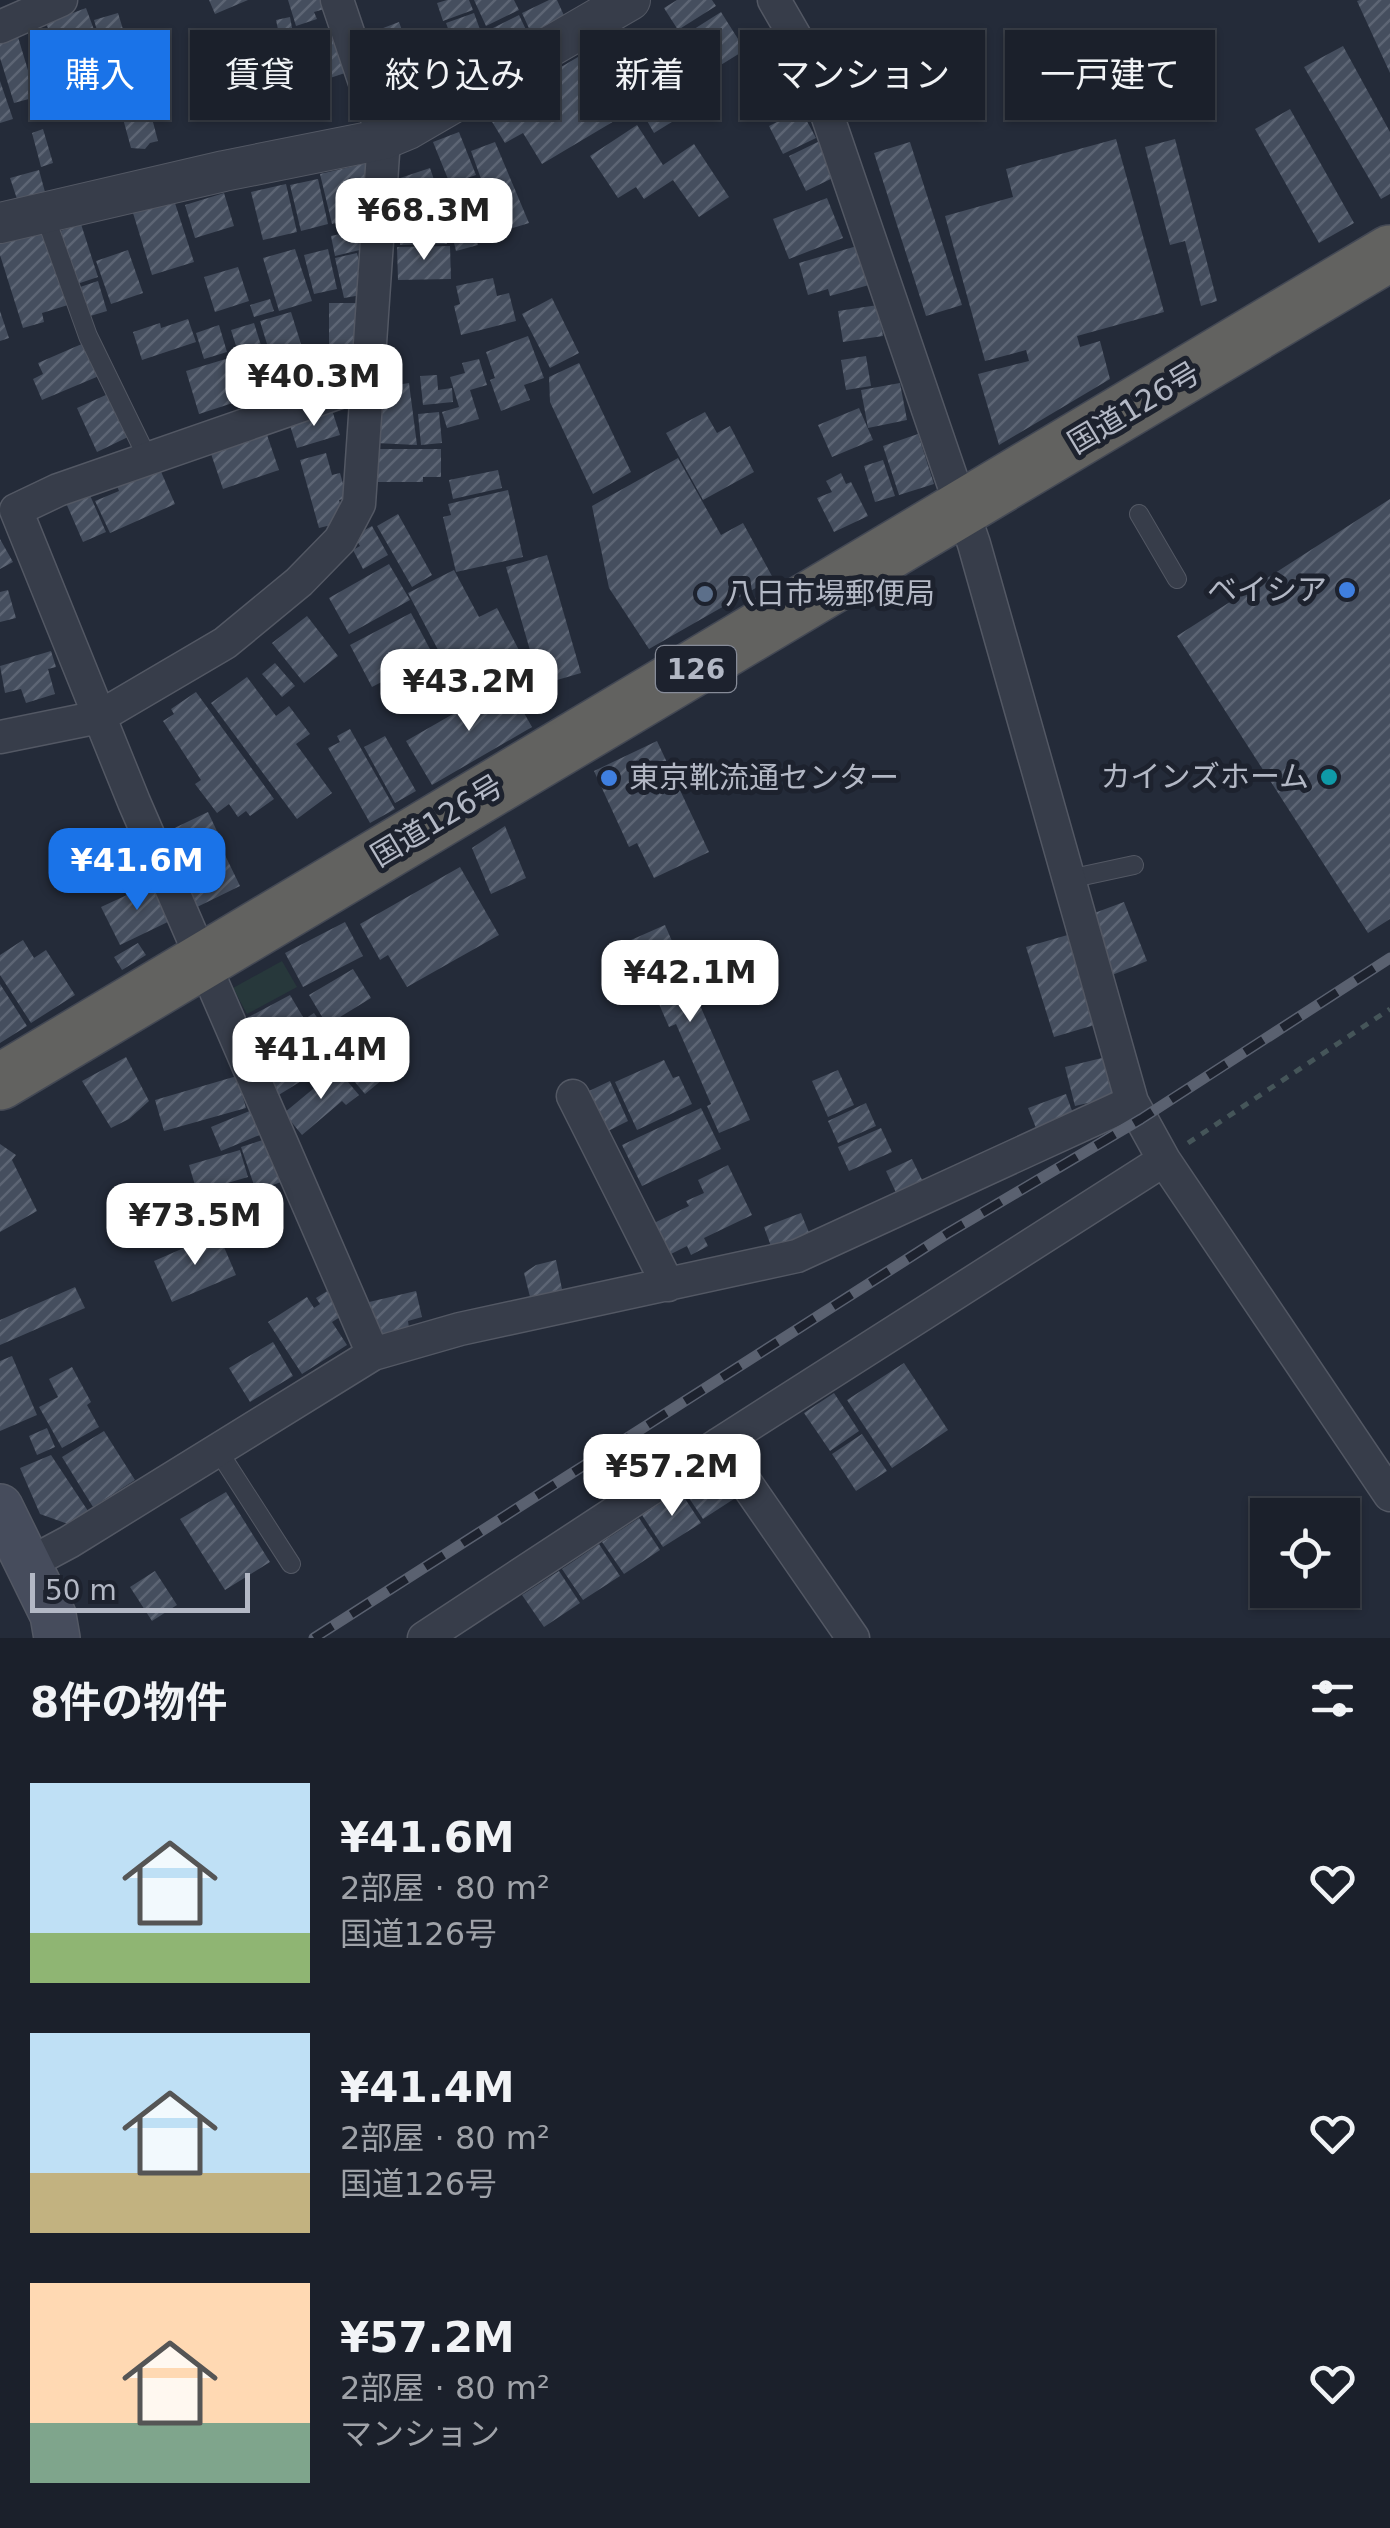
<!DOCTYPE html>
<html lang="ja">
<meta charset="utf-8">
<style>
:root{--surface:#1b202b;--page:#282d37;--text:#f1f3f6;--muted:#a0a3a9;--line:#393e47;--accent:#1a73e8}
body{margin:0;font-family:"DejaVu Sans","Noto Sans JP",sans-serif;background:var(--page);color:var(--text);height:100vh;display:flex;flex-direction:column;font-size:38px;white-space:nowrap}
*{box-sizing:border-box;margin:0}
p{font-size:32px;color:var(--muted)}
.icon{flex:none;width:55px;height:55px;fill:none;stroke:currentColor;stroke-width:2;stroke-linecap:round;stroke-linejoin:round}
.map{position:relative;height:1638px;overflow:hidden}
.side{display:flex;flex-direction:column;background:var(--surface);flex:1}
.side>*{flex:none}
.top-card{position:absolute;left:30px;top:30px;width:1330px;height:90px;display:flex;gap:20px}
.controls{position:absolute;left:1250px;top:1498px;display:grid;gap:20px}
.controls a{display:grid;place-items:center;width:110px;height:110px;border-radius:0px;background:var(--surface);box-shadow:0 2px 8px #0004,0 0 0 2px var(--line);font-size:50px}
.scale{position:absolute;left:30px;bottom:25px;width:220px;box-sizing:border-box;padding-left:10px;border:5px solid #b3b8c5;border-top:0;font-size:28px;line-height:35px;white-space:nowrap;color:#b3b8c5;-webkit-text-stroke:8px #1d222e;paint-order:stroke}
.price{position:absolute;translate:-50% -85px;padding:0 22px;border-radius:20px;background:#fff;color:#222;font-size:32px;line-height:65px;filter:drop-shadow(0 2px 5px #0008)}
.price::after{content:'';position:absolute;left:50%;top:60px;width:30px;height:22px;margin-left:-15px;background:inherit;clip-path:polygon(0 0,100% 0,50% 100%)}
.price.selected{background:var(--accent);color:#fff}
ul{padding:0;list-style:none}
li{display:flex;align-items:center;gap:30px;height:250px;padding:0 30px}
li span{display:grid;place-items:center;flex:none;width:280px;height:200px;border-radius:0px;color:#555}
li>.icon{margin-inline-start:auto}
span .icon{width:120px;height:120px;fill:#fffc;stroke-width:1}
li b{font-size:42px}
h2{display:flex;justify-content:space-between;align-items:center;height:120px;padding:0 30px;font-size:42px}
.chip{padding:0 35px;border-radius:0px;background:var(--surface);box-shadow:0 2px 8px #0004,0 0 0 2px var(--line);font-size:35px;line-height:90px}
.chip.selected{background:var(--accent);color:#fff}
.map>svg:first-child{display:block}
.green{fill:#27383b}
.building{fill:url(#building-hatch)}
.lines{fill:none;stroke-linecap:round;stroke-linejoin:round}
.service-casing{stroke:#535864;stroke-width:20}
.minor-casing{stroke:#535864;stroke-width:35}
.tertiary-casing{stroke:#535864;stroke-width:42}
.secondary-casing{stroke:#535864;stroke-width:48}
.trunk-casing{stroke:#434854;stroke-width:58}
.path{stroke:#455559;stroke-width:5;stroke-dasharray:8 8;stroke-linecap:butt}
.service{stroke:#373d4a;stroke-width:18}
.minor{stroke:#373d4a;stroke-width:32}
.tertiary{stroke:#373d4a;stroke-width:40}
.secondary{stroke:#464c5c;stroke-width:45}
.trunk{stroke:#626260;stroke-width:55}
.rail-casing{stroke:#5a6170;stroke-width:11}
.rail{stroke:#1d222e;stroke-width:8;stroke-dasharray:22;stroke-linecap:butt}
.shop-dot{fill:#3f7fe0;stroke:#1d222e;stroke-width:4}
.service-dot{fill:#5c6f8a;stroke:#1d222e;stroke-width:4}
.culture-dot{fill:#0f9aa8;stroke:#1d222e;stroke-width:4}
.labels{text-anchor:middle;stroke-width:10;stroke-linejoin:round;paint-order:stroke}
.shield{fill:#1d222e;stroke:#868b98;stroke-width:2.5}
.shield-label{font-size:28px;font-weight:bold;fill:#b3b8c5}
.street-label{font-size:30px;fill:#b3b8c5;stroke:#1d222e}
.poi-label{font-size:30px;fill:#b3b8c5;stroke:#1d222e;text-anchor:end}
</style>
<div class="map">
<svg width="1390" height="1638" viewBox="0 0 1390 1638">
<defs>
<pattern id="building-hatch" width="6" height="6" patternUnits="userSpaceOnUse" patternTransform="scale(2.5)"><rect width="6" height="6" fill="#454e5e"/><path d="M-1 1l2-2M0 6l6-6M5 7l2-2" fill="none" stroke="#5d6574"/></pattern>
</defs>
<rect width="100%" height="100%" fill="#242b39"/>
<path class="green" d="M 282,961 L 297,987 L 247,1014 L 233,988 Z"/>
<path class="building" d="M 209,0 L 248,0 L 215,14 Z
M 288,0 L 329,0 L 331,7 L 314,12 L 317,19 L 296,26 Z
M 447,0 L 469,0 L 473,10 L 443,21 L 437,3 Z
M 474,0 L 514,0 L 519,10 L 486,26 Z
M 549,0 L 557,0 L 566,20 L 532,35 L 522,13 Z
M 677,0 L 712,0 L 716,6 L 678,30 L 664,8 Z
M 1360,0 L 1390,0 L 1390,73 L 1357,1 Z
M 86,8 L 100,46 L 60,60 L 46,23 Z
M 721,12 L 745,50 L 703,76 L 680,38 Z
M 118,13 L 141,88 L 116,96 L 94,20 Z
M 474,13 L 486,46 L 458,56 L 446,23 Z
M 519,15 L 530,38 L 497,54 L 487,31 Z
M 290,17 L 305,97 L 225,113 L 215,61 L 282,48 L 276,20 Z
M 399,22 L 411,55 L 382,66 L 370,33 Z
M 444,31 L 462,82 L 429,94 L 411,42 Z
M 625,31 L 659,89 L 633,104 L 599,45 Z
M 342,33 L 354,70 L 312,84 L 300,46 Z
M 1145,34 L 1158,80 L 1119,91 L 1106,44 Z
M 18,37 L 36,97 L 14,103 L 0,58 L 0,42 Z
M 1343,46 L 1390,132 L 1390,194 L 1381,199 L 1304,67 Z
M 593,48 L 631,111 L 542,164 L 523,133 L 505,143 L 486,112 Z
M 491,49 L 496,63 L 464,75 L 459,60 Z
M 784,49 L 802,84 L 777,96 L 760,61 Z
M 413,59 L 424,89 L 395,99 L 384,70 Z
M 103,67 L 110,93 L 81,101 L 73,76 Z
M 0,81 L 13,119 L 0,123 Z
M 659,93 L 675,120 L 654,133 L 638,105 Z
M 149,107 L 158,141 L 150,143 L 145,149 L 131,148 L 122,115 Z
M 1290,109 L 1354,223 L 1319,243 L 1255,129 Z
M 801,110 L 816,138 L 783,154 L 769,126 Z
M 637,125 L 663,165 L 694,144 L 729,197 L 699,217 L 673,180 L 644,199 L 636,187 L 618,198 L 590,156 Z
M 43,129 L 53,163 L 41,167 L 32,133 Z
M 459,132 L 476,175 L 450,184 L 433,142 Z
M 824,139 L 841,174 L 806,191 L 789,156 Z
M 1116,139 L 1164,312 L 1077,336 L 1080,347 L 1100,341 L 1110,379 L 999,445 L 978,374 L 1029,361 L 1026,350 L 985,361 L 945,216 L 1013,197 L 1006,169 Z
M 1175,139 L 1217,301 L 1201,306 L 1185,241 L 1170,245 L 1145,147 Z
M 495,142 L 529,223 L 500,232 L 471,151 Z
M 910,142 L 962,305 L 926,316 L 874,153 Z
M 367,163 L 370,209 L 358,212 L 359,218 L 332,224 L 320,174 Z
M 430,168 L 440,197 L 400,208 L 397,179 Z
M 39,170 L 45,192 L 17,199 L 10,178 Z
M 318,179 L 328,224 L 301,231 L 290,185 Z
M 286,184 L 297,232 L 263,240 L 251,192 Z
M 224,193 L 234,226 L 195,238 L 185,205 Z
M 827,198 L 843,238 L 789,259 L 773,219 Z
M 174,200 L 194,262 L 152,275 L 133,213 Z
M 466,200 L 478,245 L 456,251 L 445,206 Z
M 446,216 L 447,244 L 400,245 L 400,217 Z
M 81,224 L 98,277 L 77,284 L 60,231 Z
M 363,229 L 368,248 L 335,256 L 331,236 Z
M 44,230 L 68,305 L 42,313 L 44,322 L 23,328 L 0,255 L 0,244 Z
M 450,246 L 451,279 L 398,280 L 397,247 Z
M 857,246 L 869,285 L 830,296 L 828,289 L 808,295 L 799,263 Z
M 295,249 L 312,301 L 279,311 L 263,258 Z
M 328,249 L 337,289 L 314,294 L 304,255 Z
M 128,250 L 143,293 L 111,304 L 96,261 Z
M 357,253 L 367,294 L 344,298 L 335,258 Z
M 238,267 L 249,301 L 215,312 L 204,277 Z
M 493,278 L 497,296 L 509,293 L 516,321 L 461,335 L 454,306 L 460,304 L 456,286 Z
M 98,281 L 107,311 L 87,317 L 77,288 Z
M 552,298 L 579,353 L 550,368 L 522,314 Z
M 270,299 L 274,311 L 254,317 L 250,305 Z
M 329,303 L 357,303 L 357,344 L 329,344 Z
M 878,305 L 883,336 L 843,342 L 838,311 Z
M 0,311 L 9,338 L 0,341 Z
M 291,312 L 301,344 L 270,354 L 260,321 Z
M 188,319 L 196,342 L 142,360 L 133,332 L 160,323 L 161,328 Z
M 254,323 L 265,358 L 242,365 L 231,330 Z
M 219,325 L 227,352 L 204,359 L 196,333 Z
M 528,336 L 544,378 L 524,385 L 530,400 L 501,411 L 490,380 L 495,378 L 486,352 Z
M 84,343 L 99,376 L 42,400 L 33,379 L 43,374 L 38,363 Z
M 303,348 L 314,383 L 276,395 L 269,372 L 279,369 L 275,356 Z
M 866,356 L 871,386 L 846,390 L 841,360 Z
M 229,358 L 242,400 L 199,414 L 186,371 Z
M 479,359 L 487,385 L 470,390 L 479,419 L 447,428 L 442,412 L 459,407 L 450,377 L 465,373 L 462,363 Z
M 579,363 L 631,472 L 593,494 L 550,402 L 549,377 Z
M 437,375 L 438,390 L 452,388 L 453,402 L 423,405 L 420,376 Z
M 409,383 L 417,445 L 375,443 L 378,388 Z
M 900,383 L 907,420 L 868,428 L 861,390 Z
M 108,394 L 128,437 L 97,452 L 77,408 Z
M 859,408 L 873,440 L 832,457 L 818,425 Z
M 332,410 L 340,435 L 297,448 L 289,422 Z
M 439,412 L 442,443 L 421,445 L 418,414 Z
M 705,412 L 717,433 L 730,426 L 754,472 L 703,500 L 666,433 Z
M 265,429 L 279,470 L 223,489 L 209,448 Z
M 918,434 L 934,484 L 899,495 L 883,446 Z
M 372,449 L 441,449 L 441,477 L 423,477 L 423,482 L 372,482 Z
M 326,453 L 332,475 L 340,473 L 347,498 L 339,500 L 343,513 L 333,516 L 335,524 L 319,528 L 300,460 Z
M 678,458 L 721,535 L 743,523 L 773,578 L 649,649 L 609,588 L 592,506 Z
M 883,460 L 895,496 L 875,502 L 864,466 Z
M 159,467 L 175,504 L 110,533 L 95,501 L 119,491 L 117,486 Z
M 498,470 L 502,488 L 453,499 L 449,480 Z
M 841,473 L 846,484 L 851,482 L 868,516 L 834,532 L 817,498 L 832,492 L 826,481 Z
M 508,490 L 523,557 L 456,572 L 443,517 L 451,515 L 448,504 Z
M 89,493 L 106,532 L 83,542 L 66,503 Z
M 1390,499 L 1390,919 L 1368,933 L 1177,636 Z
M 398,514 L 432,575 L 412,587 L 377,526 Z
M 372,526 L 388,555 L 363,569 L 353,550 L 360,546 L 354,536 Z
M 0,539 L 13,562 L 0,569 Z
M 547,555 L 581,673 L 540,685 L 506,567 Z
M 389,564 L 410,600 L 349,634 L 329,598 Z
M 454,570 L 479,617 L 497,608 L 521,654 L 503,663 L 509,675 L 464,699 L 408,593 Z
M 8,590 L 16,618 L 0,622 L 0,592 Z
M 411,613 L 433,655 L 372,687 L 350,645 Z
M 307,616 L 338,656 L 304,683 L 272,643 Z
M 51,651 L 56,667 L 48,669 L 55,694 L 26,703 L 21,689 L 5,693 L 0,666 Z
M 275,663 L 295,686 L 282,697 L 262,674 Z
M 247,677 L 276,716 L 289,706 L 310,734 L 296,744 L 332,793 L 297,819 L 211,703 Z
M 507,683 L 532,727 L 432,785 L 406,741 Z
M 196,692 L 274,799 L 250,816 L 246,811 L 238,817 L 229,804 L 217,813 L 195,784 L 201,780 L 163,721 L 174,714 L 171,709 Z
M 350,729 L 395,809 L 370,823 L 328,748 L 340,742 L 337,736 Z
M 385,736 L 416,791 L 395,803 L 364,747 Z
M 657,741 L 709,852 L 654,878 L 637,843 L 629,847 L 594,771 Z
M 208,812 L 223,844 L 180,865 L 164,833 Z
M 505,826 L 526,878 L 491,894 L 472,848 Z
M 224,853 L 240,886 L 195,908 L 179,875 Z
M 460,867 L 499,935 L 407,987 L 388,955 L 380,960 L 360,924 Z
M 155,882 L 174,919 L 120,945 L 101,907 Z
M 1124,902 L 1147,961 L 1112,975 L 1089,915 Z
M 345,922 L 363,956 L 303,987 L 285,953 Z
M 665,925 L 750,1120 L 719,1133 L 707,1106 L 711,1104 L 676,1024 L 669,1027 L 631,940 Z
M 1071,934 L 1098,1024 L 1054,1037 L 1026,947 Z
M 23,940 L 34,958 L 46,950 L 75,995 L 31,1023 L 0,975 L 0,955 Z
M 138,943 L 146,955 L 122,970 L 114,957 Z
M 353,969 L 371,998 L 327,1025 L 309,995 Z
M 0,984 L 27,1026 L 0,1043 Z
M 290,995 L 303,1017 L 256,1042 L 243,1020 Z
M 314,1013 L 335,1044 L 318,1055 L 297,1024 Z
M 291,1028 L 304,1052 L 268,1071 L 256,1048 Z
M 363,1036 L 393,1071 L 365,1094 L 348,1074 L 357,1066 L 345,1052 Z
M 309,1051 L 321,1069 L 277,1096 L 271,1075 Z
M 126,1057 L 149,1101 L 129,1119 L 111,1128 L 82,1081 Z
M 1102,1058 L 1113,1097 L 1075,1106 L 1065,1067 Z
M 664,1060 L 673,1078 L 679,1076 L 692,1104 L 637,1130 L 615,1082 Z
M 337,1069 L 359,1095 L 346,1105 L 342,1101 L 302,1135 L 284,1113 Z
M 838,1070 L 854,1105 L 828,1117 L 812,1081 Z
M 237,1076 L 246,1108 L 164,1131 L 155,1100 Z
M 610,1081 L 628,1121 L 608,1131 L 589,1091 Z
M 1066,1094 L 1075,1119 L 1038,1133 L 1028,1108 Z
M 866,1103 L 876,1126 L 838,1143 L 828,1121 Z
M 701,1108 L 721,1149 L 642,1186 L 622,1145 Z
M 252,1110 L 262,1134 L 221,1151 L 211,1127 Z
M 881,1128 L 892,1152 L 849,1171 L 838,1147 Z
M 266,1139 L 281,1182 L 256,1191 L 241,1147 Z
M 0,1144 L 16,1155 L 12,1160 L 37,1211 L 0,1232 Z
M 240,1150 L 248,1177 L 197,1192 L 189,1165 Z
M 912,1159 L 924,1184 L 898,1197 L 886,1171 Z
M 728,1165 L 752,1215 L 704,1238 L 708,1246 L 691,1255 L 687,1246 L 669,1255 L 654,1223 L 689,1206 L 686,1201 L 704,1193 L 698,1180 Z
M 242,1185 L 250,1206 L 218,1218 L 211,1197 Z
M 801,1213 L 810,1235 L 772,1249 L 764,1227 Z
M 218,1233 L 236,1275 L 172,1302 L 154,1261 Z
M 556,1260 L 563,1294 L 531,1301 L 524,1273 L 536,1265 Z
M 75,1287 L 85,1308 L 0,1345 L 0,1320 Z
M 329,1290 L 345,1314 L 332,1322 L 347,1345 L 302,1374 L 268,1322 L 307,1297 L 314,1308 L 320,1304 L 316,1298 Z
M 416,1291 L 422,1317 L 408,1321 L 409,1328 L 377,1336 L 369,1302 Z
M 273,1342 L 293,1376 L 250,1402 L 229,1368 Z
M 12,1356 L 37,1415 L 0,1431 L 0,1361 Z
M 904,1363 L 948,1430 L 892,1468 L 847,1400 Z
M 72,1367 L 91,1402 L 87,1405 L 99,1427 L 62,1448 L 39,1407 L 58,1397 L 49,1379 Z
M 834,1393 L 859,1431 L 830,1451 L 804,1413 Z
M 47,1428 L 55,1447 L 37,1455 L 29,1436 Z
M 104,1431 L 135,1480 L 93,1507 L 62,1457 Z
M 862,1434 L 887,1471 L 856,1491 L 832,1454 Z
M 51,1455 L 88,1511 L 68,1524 L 40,1514 L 20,1468 Z
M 720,1465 L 740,1495 L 703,1519 L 683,1489 Z
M 680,1491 L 701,1523 L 663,1547 L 642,1515 Z
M 226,1492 L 270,1562 L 225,1590 L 180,1519 Z
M 639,1518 L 660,1550 L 624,1574 L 602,1542 Z
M 599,1544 L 620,1576 L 583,1600 L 562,1569 Z
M 155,1571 L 177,1605 L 152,1621 L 130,1587 Z
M 559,1571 L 580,1603 L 544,1627 L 522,1595 Z"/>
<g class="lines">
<defs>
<path id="service" d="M 44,213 L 88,336 L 148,459
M 1139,514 L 1177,579
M 1069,879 L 1134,865
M 217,1449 L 291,1564"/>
<path id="minor" d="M 774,0 L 808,59 L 974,544 L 1132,1102 L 1164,1160 L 1390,1495
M 0,27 L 61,0
M 366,383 L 58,490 L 16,510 L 134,802 L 373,1354
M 0,737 L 99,717 L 225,643 L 299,582 L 340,540 L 359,504 L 384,139 L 337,0
M 573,1096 L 668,1285
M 719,1444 L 853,1638
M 26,1565 L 69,1542 L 373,1354 L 460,1329 L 797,1256 L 1132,1102
M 424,1638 L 719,1444 L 1164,1160"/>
<path id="tertiary" d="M 0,223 L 224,171 L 384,139 L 408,129 L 630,0"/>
<path id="secondary" d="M 0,1507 L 53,1615 L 57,1638"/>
<path id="trunk" d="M 0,1082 C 462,804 928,532 1390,253"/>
</defs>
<use href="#service" class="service-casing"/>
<use href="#minor" class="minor-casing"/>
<use href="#tertiary" class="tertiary-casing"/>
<use href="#secondary" class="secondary-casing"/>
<use href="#trunk" class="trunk-casing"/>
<path class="path" d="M 1188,1143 L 1390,1009"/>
<use href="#service" class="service"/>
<use href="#minor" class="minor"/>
<use href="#tertiary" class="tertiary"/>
<use href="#secondary" class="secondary"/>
<use href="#trunk" class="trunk"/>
<defs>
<path id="rail" d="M 314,1638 L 948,1233 L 1141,1119 L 1390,958"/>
</defs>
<use href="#rail" class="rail-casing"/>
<use href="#rail" class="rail"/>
</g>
<g class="shop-dot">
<circle cx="1347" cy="590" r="10"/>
<circle cx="609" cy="778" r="10"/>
</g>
<circle class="service-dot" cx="705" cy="594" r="10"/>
<circle class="culture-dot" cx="1329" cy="777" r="10"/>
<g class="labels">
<rect class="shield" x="656" y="646" width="80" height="46" rx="8"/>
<g class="shield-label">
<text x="696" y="679">126</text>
</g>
<g class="street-label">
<text transform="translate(1134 408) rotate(-31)" y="10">国道126号</text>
<text transform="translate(437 821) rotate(-31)" y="10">国道126号</text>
</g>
<g class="poi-label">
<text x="1327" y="600">ベイシア</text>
<text x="725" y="604" text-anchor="start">八日市場郵便局</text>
<text x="1309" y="787">カインズホーム</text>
<text x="629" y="788" text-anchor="start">東京靴流通センター</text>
</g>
</g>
</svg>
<div class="controls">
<a><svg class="icon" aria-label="locate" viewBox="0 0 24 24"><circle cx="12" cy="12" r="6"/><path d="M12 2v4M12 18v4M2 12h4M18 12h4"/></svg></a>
</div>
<div class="scale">50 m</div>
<b class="price" style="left:424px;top:263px">¥68.3M</b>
<b class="price" style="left:314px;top:429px">¥40.3M</b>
<b class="price" style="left:469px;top:734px">¥43.2M</b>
<b class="price selected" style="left:137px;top:913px">¥41.6M</b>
<b class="price" style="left:690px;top:1025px">¥42.1M</b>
<b class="price" style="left:321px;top:1102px">¥41.4M</b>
<b class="price" style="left:195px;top:1268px">¥73.5M</b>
<b class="price" style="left:672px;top:1519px">¥57.2M</b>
<div class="top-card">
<a class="chip selected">購入</a>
<a class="chip">賃貸</a>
<a class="chip">絞り込み</a>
<a class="chip">新着</a>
<a class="chip">マンション</a>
<a class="chip">一戸建て</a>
</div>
</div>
<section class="side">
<h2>8件の物件<svg class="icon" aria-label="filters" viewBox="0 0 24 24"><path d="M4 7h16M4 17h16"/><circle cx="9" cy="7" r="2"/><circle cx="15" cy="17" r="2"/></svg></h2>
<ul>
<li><span style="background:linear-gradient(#bfe0f5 75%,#8fb573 0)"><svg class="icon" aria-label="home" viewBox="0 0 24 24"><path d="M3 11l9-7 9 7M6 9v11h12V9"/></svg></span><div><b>¥41.6M</b><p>2部屋 · 80 m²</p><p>国道126号</p></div><svg class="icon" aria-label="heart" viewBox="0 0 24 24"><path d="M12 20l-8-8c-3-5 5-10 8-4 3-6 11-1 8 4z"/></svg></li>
<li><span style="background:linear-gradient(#bfe0f5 70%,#c2b280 0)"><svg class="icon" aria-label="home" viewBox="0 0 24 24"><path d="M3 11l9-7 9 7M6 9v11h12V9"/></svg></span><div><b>¥41.4M</b><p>2部屋 · 80 m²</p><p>国道126号</p></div><svg class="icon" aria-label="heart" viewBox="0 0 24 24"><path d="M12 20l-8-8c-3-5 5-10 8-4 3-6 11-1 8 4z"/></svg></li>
<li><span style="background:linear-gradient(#ffd9b3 70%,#7fa58c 0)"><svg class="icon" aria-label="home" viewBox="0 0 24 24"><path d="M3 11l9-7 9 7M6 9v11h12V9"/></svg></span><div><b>¥57.2M</b><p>2部屋 · 80 m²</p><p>マンション</p></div><svg class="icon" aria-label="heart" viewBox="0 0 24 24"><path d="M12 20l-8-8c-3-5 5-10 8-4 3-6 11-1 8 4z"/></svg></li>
</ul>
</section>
